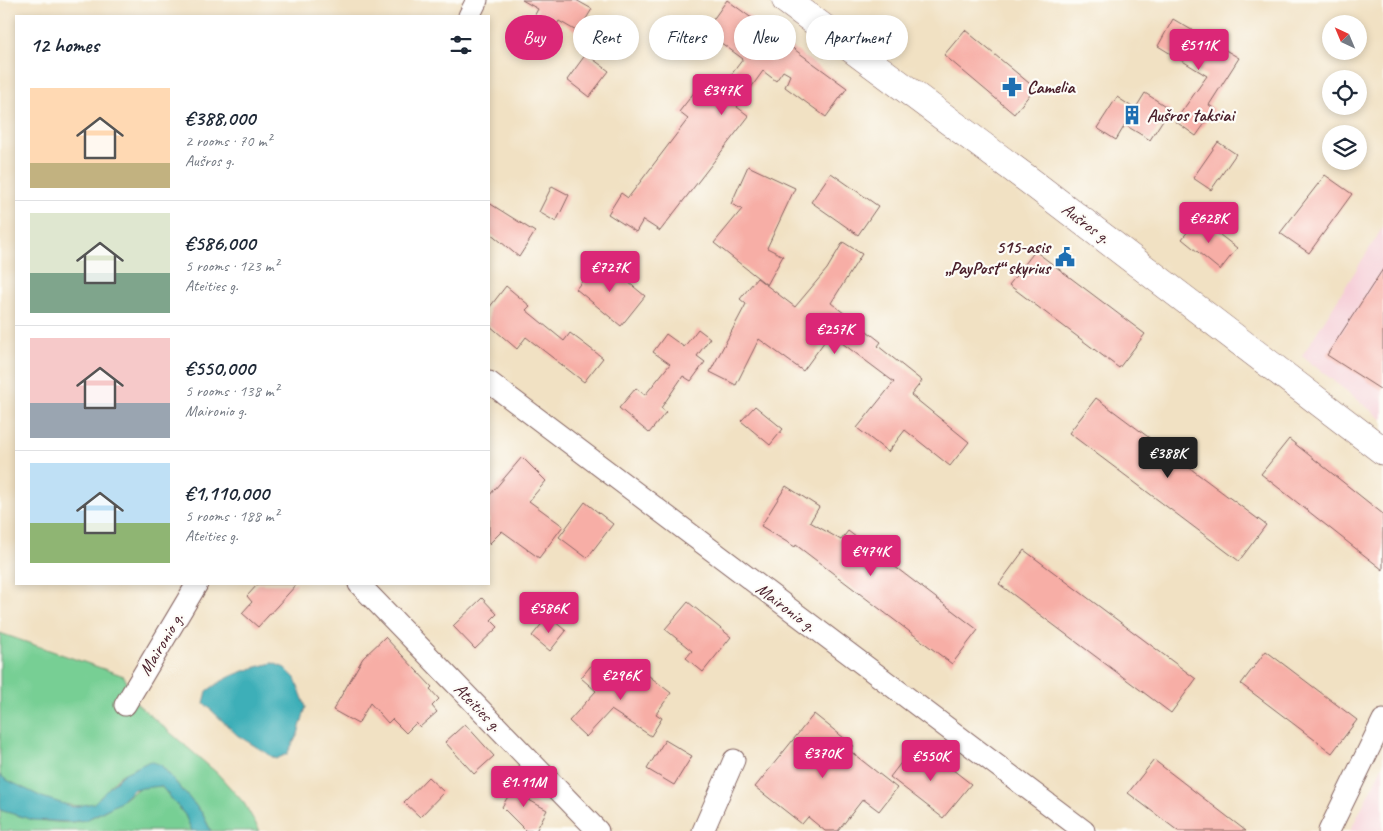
<!DOCTYPE html>
<meta charset="utf-8">
<style>
:root{--surface:#fff;--page:#f2f2f3;--text:#1f2937;--muted:#747a83;--line:#e0e1e3;--accent:#db2777}
body{margin:0;font-family:Caveat,sans-serif;background:var(--page);color:var(--text);height:100vh;display:flex;flex-direction:column;font-size:19px;white-space:nowrap}
*{box-sizing:border-box;margin:0}
p{font-size:16px;color:var(--muted)}
.icon{flex:none;width:28px;height:28px;fill:none;stroke:currentColor;stroke-width:2;stroke-linecap:round;stroke-linejoin:round}
.map{position:relative;flex:1;overflow:hidden}
.details{position:absolute;left:15px;top:15px;width:475px;height:570px;display:flex;flex-direction:column;background:var(--surface);border-radius:0px;box-shadow:0 2px 8px #0003}
.details>*{flex:none}
.hud{position:absolute;left:505px;top:15px;width:475px;height:45px;display:flex;gap:10px}
.needle{width:32px;rotate:316deg}
.buttons{position:absolute;left:1322px;top:15px;display:grid;gap:10px}
.buttons a{display:grid;place-items:center;width:45px;height:45px;border-radius:50%;background:var(--surface);box-shadow:0 2px 8px #0003;font-size:25px}
.price{position:absolute;translate:-50% -42px;padding:0 11px;border-radius:5px;background:var(--accent);color:#fff;font-size:16px;line-height:32px;filter:drop-shadow(0 1px 2px #0008)}
.price::after{content:'';position:absolute;left:50%;top:30px;width:15px;height:11px;margin-left:-8px;background:inherit;clip-path:polygon(0 0,100% 0,50% 100%)}
.price.on{background:#222;color:#fff}
ul{padding:0;list-style:none}
li{display:flex;align-items:center;gap:15px;height:125px;padding:0 15px}
li+li{border-top:1px solid var(--line)}
li span{display:grid;place-items:center;flex:none;width:140px;height:100px;border-radius:0px;color:#555}
li>.icon{margin-inline-start:auto}
span .icon{width:60px;height:60px;fill:#fffc;stroke-width:1}
li b{font-size:21px}
h2{display:flex;justify-content:space-between;align-items:center;height:60px;padding:0 15px;font-size:21px}
.tag{padding:0 18px;border-radius:22px;background:var(--surface);box-shadow:0 2px 8px #0003;font-size:18px;line-height:45px}
.tag.on{background:var(--accent);color:#fff}
.map>svg:first-child{display:block}
.built{fill:#f6cfd8}
.green{fill:#77cf94;stroke:#607760}
.water{fill:#3eafb8;stroke:#446772}
.building{fill:#f7aea6}
.lines{fill:none;stroke-linecap:round;stroke-linejoin:round}
.street-casing{stroke:#846360;stroke-width:23}
.secondary-casing{stroke:#846360;stroke-width:29}
.street{stroke:#fff;stroke-width:21}
.secondary{stroke:#fff;stroke-width:28}
.labels{text-anchor:middle;stroke-width:4.5;stroke-linejoin:round;paint-order:stroke}
.poi-label{font-size:18px;font-weight:bold;fill:#4a1f2b;stroke:#fdfcf7;text-anchor:start}
.street-label{font-size:18px;fill:#4a1f2b;stroke:#fdfcf7}
</style>
<div class="map">
<svg width="1383" height="831" viewBox="0 0 1383 831">
<rect width="100%" height="100%" fill="#fdfcf7"/>
<filter id="ink" filterUnits="userSpaceOnUse"><feTurbulence type="fractalNoise" baseFrequency=".02" numOctaves="2"/><feDisplacementMap in="SourceGraphic" scale="10" xChannelSelector="R" yChannelSelector="G"/><feConvolveMatrix kernelMatrix="1 2 1 2 8 2 1 2 1" color-interpolation-filters="sRGB"/></filter>
<filter id="wash" filterUnits="userSpaceOnUse"><feTurbulence type="fractalNoise" baseFrequency=".0096" numOctaves="4" result="noise"/><feDisplacementMap in="SourceGraphic" scale="20" xChannelSelector="R" yChannelSelector="G"/><feGaussianBlur stdDeviation="1.12" result="paint"/><feColorMatrix in="noise" values="0 0 0 0 0 0 0 0 0 0 0 0 0 0 0 0 0 1.4 0 .05"/><feComposite in="paint" operator="in"/></filter>
<g filter="url(#wash)">
<rect width="100%" height="100%" fill="#f1e1c3"/>
<path class="built" d="M 1383,227 L 1383,420 L 1302,356 Z
M 1383,765 L 1383,831 L 1350,831 Z"/>
<path class="green" d="M 0,633 L 124,676 L 136,703 L 217,773 L 244,803 L 260,831 L 211,831 L 202,813 L 161,765 C 149,768 134,769 123,774 C 111,780 105,798 93,804 C 72,813 16,790 0,775 Z
M 147,786 L 161,786 L 185,815 L 192,831 L 0,831 L 0,810 C 24,817 62,828 87,819 C 96,816 106,810 114,805 C 128,798 131,790 147,786 Z"/>
<path class="water" d="M 273,663 L 285,668 L 295,678 L 306,707 L 298,734 L 287,754 L 276,759 L 237,735 L 204,703 L 207,691 C 226,676 249,668 273,663 Z
M 150,761 L 161,765 L 202,813 L 211,831 L 192,831 L 185,815 L 161,786 L 134,789 L 119,803 L 86,820 L 70,822 L 33,820 L 0,810 L 0,775 L 5,779 L 42,797 L 73,807 L 94,803 L 123,774 Z"/>
<g id="blocks">
<path class="building" d="M 522,0 L 576,0 L 592,9 L 578,32 L 559,21 L 546,44 L 525,33 L 538,9 Z
M 727,0 L 847,88 L 826,117 L 785,87 L 790,75 L 783,71 L 776,81 L 763,71 L 737,107 L 749,116 L 660,231 L 643,220 L 636,232 L 608,214 L 621,193 L 628,198 L 688,119 L 679,112 L 703,81 L 718,92 L 743,59 L 705,31 Z
M 1173,19 L 1239,58 L 1209,105 L 1215,109 L 1196,136 L 1175,121 L 1207,76 L 1158,46 Z
M 965,30 L 1035,88 L 1014,114 L 944,55 Z
M 586,54 L 609,71 L 589,97 L 567,80 Z
M 1145,93 L 1170,109 L 1150,140 L 1125,125 L 1116,140 L 1097,128 L 1117,97 L 1135,109 Z
M 1218,142 L 1236,154 L 1211,190 L 1193,178 Z
M 748,166 L 795,188 L 767,248 L 783,256 L 767,285 L 714,243 L 742,209 L 731,204 Z
M 831,173 L 878,206 L 858,235 L 811,202 Z
M 1325,175 L 1352,194 L 1309,253 L 1280,233 Z
M 552,186 L 569,195 L 556,222 L 539,212 Z
M 489,203 L 535,232 L 519,257 L 489,232 Z
M 1198,218 L 1237,248 L 1220,270 L 1182,239 Z
M 843,242 L 862,254 L 831,303 L 881,342 L 878,346 L 922,381 L 911,395 L 969,442 L 950,466 L 905,430 L 888,452 L 857,428 L 894,382 L 830,334 L 803,371 L 759,339 L 736,385 L 710,372 L 746,304 L 740,299 L 757,278 L 795,307 L 827,269 Z
M 1035,251 L 1145,334 L 1119,368 L 1009,285 Z
M 600,259 L 645,296 L 621,326 L 576,289 Z
M 1383,269 L 1383,391 L 1327,355 Z
M 506,286 L 530,306 L 526,310 L 564,341 L 570,333 L 603,358 L 584,382 L 526,337 L 517,349 L 489,325 L 489,308 Z
M 698,329 L 710,338 L 697,356 L 705,362 L 691,381 L 683,376 L 661,408 L 666,412 L 649,433 L 619,408 L 636,388 L 645,395 L 670,364 L 653,352 L 666,334 L 684,347 Z
M 1096,398 L 1266,525 L 1239,561 L 1069,433 Z
M 755,406 L 783,429 L 770,445 L 741,421 Z
M 1289,439 L 1383,514 L 1383,570 L 1261,474 Z
M 522,457 L 546,481 L 529,501 L 563,526 L 539,558 L 502,531 L 489,544 L 489,496 Z
M 786,486 L 819,507 L 810,522 L 841,540 L 848,531 L 978,630 L 952,664 L 796,545 L 795,547 L 761,526 Z
M 585,502 L 613,524 L 587,558 L 559,537 Z
M 1024,550 L 1196,679 L 1171,713 L 999,584 Z
M 258,584 L 297,584 L 258,627 L 242,613 L 252,602 L 247,596 Z
M 482,598 L 497,614 L 491,620 L 498,627 L 475,649 L 453,626 Z
M 688,602 L 731,637 L 703,672 L 686,658 L 692,651 L 665,629 Z
M 548,616 L 566,631 L 550,651 L 532,636 Z
M 385,637 L 432,687 L 430,689 L 439,699 L 432,706 L 437,712 L 420,727 L 416,723 L 406,733 L 392,719 L 388,723 L 370,703 L 358,724 L 333,710 L 363,658 Z
M 1266,651 L 1357,720 L 1332,753 L 1241,684 Z
M 593,663 L 624,689 L 640,669 L 671,693 L 656,714 L 662,718 L 651,736 L 611,710 L 586,737 L 569,721 L 596,691 L 581,678 Z
M 814,714 L 854,746 L 850,751 L 897,788 L 879,811 L 863,799 L 838,831 L 825,831 L 808,817 L 802,824 L 755,787 Z
M 465,724 L 494,756 L 474,774 L 445,742 Z
M 665,740 L 692,756 L 674,785 L 647,769 Z
M 925,748 L 971,784 L 943,818 L 890,777 L 907,755 L 915,761 Z
M 1154,760 L 1246,831 L 1178,831 L 1128,793 Z
M 428,777 L 444,792 L 420,817 L 404,802 Z
M 516,782 L 534,792 L 529,800 L 547,810 L 536,831 L 526,831 L 502,807 Z"/>
</g>
</g>
<g filter="url(#ink)">
<use href="#blocks" fill-opacity="0" stroke="#846360" stroke-width="1"/>
<g class="lines">
<defs>
<path id="street" d="M 469,16 L 477,0
M 489,382 L 1084,831
M 359,584 L 598,831
M 125,705 L 197,584
M 703,831 L 734,760
M 1329,831 L 1383,720"/>
<path id="secondary" d="M 786,0 L 1030,181 L 1383,451"/>
</defs>
<use href="#street" class="street-casing"/>
<use href="#secondary" class="secondary-casing"/>
<use href="#street" class="street"/>
<use href="#secondary" class="secondary"/>
</g>
</g>
<defs>
<symbol id="pharmacy-bare" viewBox="-9 -9 18 18"><path d="M-2-6h4v4h4v4h-4v4h-4v-4h-4v-4h4Z" fill="#1f6fb2" stroke="#fdfcf7" stroke-width="2.5" paint-order="stroke"/></symbol>
<symbol id="building-bare" viewBox="-9 -9 18 18"><path d="M-4-6H4V6H1V3H-1V6H-4ZM-2.5-4.3h1.7v1.8h-1.7ZM.8-4.3h1.7v1.8H.8ZM-2.5-1h1.7V.8h-1.7ZM.8-1h1.7V.8H.8Z" fill="#1f6fb2" stroke="#fdfcf7" stroke-width="2.5" paint-order="stroke"/></symbol>
<symbol id="civic-bare" viewBox="-9 -9 18 18"><path d="M-.6-6.5H3V-4.5H.6V-3L4-1V1h2V6H-6V1h2V-1L-.6-3ZM-1.2 2.5V6h2.4V2.5Z" fill="#1f6fb2" stroke="#fdfcf7" stroke-width="2.5" paint-order="stroke"/></symbol>
</defs>
<g fill-rule="evenodd">
<use href="#pharmacy-bare" x="998" y="73" width="28" height="28"/>
<use href="#building-bare" x="1118" y="101" width="28" height="28"/>
<use href="#civic-bare" x="1051" y="243" width="28" height="28"/>
</g>
<g class="labels">
<g class="poi-label">
<text x="1027" y="93">Camelia</text>
<text x="1147" y="121">Aušros taksiai</text>
<text x="1050" y="253" text-anchor="end">515-asis<tspan x="1050" dy="21">„PayPost“ skyrius</tspan></text>
</g>
<g class="street-label">
<text transform="translate(1086 223) rotate(37)" y="6">Aušros g.</text>
<text transform="translate(786 607) rotate(37)" y="6">Maironio g.</text>
<text transform="translate(161 644) rotate(-59)" y="6">Maironio g.</text>
<text transform="translate(478 707) rotate(46)" y="6">Ateities g.</text>
</g>
</g>
</svg>
<div class="buttons">
<a><svg class="needle" viewBox="-14 -14 28 28"><path d="M0-13l5 13h-10z" fill="#e53935"/><path d="M0 13l5-13h-10z" fill="#747a83"/></svg></a>
<a><svg class="icon" aria-label="locate" viewBox="0 0 24 24"><circle cx="12" cy="12" r="6"/><path d="M12 2v4M12 18v4M2 12h4M18 12h4"/></svg></a>
<a><svg class="icon" aria-label="layers" viewBox="0 0 24 24"><path d="M12 4l9 5-9 5-9-5zM3 14l9 5 9-5"/></svg></a>
</div>
<b class="price" style="left:1199px;top:71px">€511K</b>
<b class="price" style="left:722px;top:116px">€347K</b>
<b class="price" style="left:1209px;top:244px">€628K</b>
<b class="price" style="left:610px;top:293px">€727K</b>
<b class="price" style="left:835px;top:355px">€257K</b>
<b class="price on" style="left:1168px;top:479px">€388K</b>
<b class="price" style="left:871px;top:577px">€474K</b>
<b class="price" style="left:549px;top:634px">€586K</b>
<b class="price" style="left:621px;top:701px">€296K</b>
<b class="price" style="left:823px;top:779px">€370K</b>
<b class="price" style="left:931px;top:782px">€550K</b>
<b class="price" style="left:524px;top:808px">€1.11M</b>
<div class="hud">
<a class="tag on">Buy</a>
<a class="tag">Rent</a>
<a class="tag">Filters</a>
<a class="tag">New</a>
<a class="tag">Apartment</a>
</div>
<section class="details">
<h2>12 homes<svg class="icon" aria-label="filters" viewBox="0 0 24 24"><path d="M4 7h16M4 17h16"/><circle cx="9" cy="7" r="2"/><circle cx="15" cy="17" r="2"/></svg></h2>
<ul>
<li><span style="background:linear-gradient(#ffd9b3 75%,#c2b280 0)"><svg class="icon" aria-label="home" viewBox="0 0 24 24"><path d="M3 11l9-7 9 7M6 9v11h12V9"/></svg></span><div><b>€388,000</b><p>2 rooms · 70 m²</p><p>Aušros g.</p></div></li>
<li><span style="background:linear-gradient(#dfe7d0 60%,#7fa58c 0)"><svg class="icon" aria-label="home" viewBox="0 0 24 24"><path d="M3 11l9-7 9 7M6 9v11h12V9"/></svg></span><div><b>€586,000</b><p>5 rooms · 123 m²</p><p>Ateities g.</p></div></li>
<li><span style="background:linear-gradient(#f6c9c9 65%,#9aa5b1 0)"><svg class="icon" aria-label="home" viewBox="0 0 24 24"><path d="M3 11l9-7 9 7M6 9v11h12V9"/></svg></span><div><b>€550,000</b><p>5 rooms · 138 m²</p><p>Maironio g.</p></div></li>
<li><span style="background:linear-gradient(#bfe0f5 60%,#8fb573 0)"><svg class="icon" aria-label="home" viewBox="0 0 24 24"><path d="M3 11l9-7 9 7M6 9v11h12V9"/></svg></span><div><b>€1,110,000</b><p>5 rooms · 188 m²</p><p>Ateities g.</p></div></li>
</ul>
</section>
</div>
